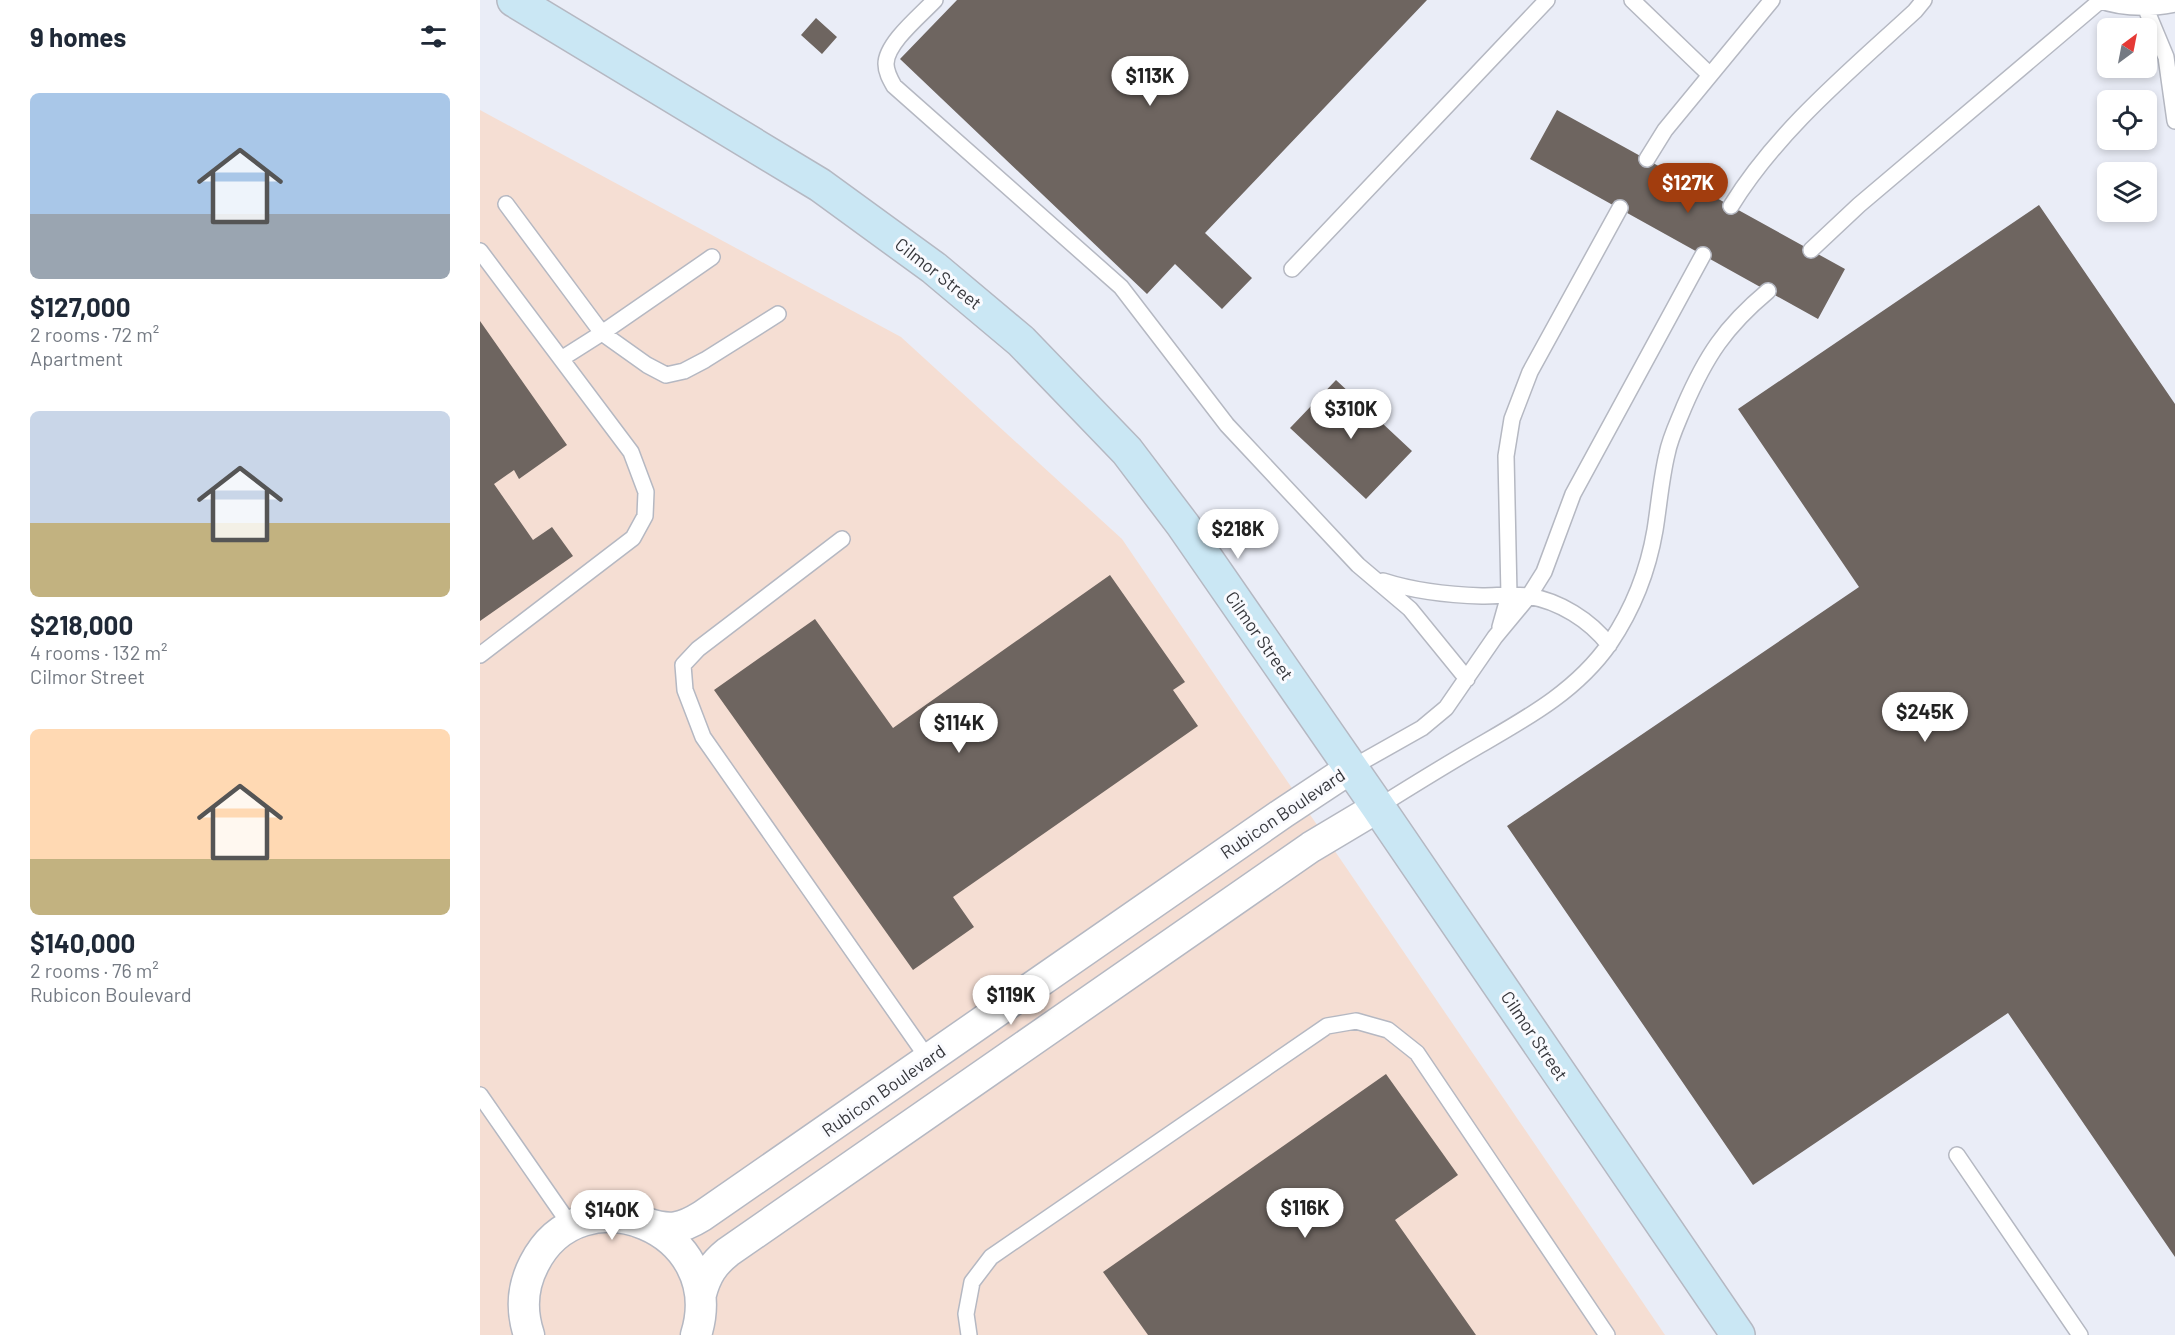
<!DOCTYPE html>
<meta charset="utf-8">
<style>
:root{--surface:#fff;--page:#f6f6f7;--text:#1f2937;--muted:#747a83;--accent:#a23d0e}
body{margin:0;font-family:Barlow,sans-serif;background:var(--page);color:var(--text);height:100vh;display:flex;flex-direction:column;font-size:22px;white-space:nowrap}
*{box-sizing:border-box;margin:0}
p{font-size:20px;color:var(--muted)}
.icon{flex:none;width:33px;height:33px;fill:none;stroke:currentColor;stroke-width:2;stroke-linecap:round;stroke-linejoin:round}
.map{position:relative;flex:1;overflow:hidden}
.sheet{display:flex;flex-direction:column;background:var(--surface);width:480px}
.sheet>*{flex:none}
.needle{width:39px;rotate:32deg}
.fabs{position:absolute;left:1617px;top:18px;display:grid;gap:12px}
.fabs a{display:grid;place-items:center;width:60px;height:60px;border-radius:9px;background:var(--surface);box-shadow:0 3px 9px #0003;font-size:30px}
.price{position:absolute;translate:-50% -51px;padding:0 14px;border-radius:21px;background:#fff;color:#222;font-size:20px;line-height:39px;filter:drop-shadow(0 2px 3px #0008)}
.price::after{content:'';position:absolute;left:50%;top:36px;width:18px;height:14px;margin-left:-9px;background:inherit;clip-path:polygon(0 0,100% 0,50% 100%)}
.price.current{background:var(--accent);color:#fff}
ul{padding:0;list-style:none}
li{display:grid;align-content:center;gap:12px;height:318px;padding:0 30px}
li span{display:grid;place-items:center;height:186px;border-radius:9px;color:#555}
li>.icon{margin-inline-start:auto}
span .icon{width:108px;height:108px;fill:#fffc;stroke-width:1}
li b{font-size:26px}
h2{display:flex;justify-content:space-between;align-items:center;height:72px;padding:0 30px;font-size:26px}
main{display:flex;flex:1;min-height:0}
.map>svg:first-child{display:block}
.industrial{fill:#f5ded3}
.building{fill:#6e6560}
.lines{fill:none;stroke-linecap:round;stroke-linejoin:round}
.lane-casing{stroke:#b5b8c2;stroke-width:18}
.street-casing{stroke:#b5b8c2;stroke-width:33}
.secondary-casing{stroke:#b5b8c2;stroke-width:36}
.lane{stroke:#fff;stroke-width:15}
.street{stroke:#fff;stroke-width:30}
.secondary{stroke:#cae7f4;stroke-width:33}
.labels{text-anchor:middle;stroke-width:6;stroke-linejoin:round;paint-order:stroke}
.street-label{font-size:18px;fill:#36373c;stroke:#f9fafe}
</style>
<main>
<section class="sheet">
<h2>9 homes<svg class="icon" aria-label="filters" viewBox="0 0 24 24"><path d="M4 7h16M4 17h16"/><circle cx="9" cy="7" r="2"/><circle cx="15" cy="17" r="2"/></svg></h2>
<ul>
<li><span style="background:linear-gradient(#a9c7e8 65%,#9aa5b1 0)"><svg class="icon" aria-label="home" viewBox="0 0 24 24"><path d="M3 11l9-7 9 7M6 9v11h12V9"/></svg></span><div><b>$127,000</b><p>2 rooms · 72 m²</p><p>Apartment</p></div></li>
<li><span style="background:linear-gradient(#c9d6e8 60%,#c2b280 0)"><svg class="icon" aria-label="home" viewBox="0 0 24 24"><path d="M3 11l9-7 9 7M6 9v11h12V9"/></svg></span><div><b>$218,000</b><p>4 rooms · 132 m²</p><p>Cilmor Street</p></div></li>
<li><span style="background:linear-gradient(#ffd9b3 70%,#c2b280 0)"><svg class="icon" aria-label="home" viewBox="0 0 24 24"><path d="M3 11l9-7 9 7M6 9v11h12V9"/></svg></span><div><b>$140,000</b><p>2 rooms · 76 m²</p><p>Rubicon Boulevard</p></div></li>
</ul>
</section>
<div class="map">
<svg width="1695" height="1335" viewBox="0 0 1695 1335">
<rect width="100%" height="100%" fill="#eaedf7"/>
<path class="industrial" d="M 0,110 L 421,337 L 642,539 L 1185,1335 L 0,1335 Z"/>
<path class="building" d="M 477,0 L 947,0 L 725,233 L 772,278 L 742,309 L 695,264 L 667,294 L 420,59 Z
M 336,18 L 357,37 L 342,54 L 321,35 Z
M 1077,110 L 1365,269 L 1338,319 L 1050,159 Z
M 1559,205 L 1695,404 L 1695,1257 L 1528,1013 L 1273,1185 L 1027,826 L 1379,587 L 1258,409 Z
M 0,321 L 87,445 L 39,479 L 34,470 L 14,484 L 53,540 L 72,527 L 93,556 L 0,621 Z
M 856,380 L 932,451 L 886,499 L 810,428 Z
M 630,575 L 705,682 L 693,690 L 718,726 L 473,897 L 494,927 L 433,970 L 234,690 L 335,619 L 413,728 Z
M 906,1074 L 978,1175 L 915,1220 L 996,1335 L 668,1335 L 623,1272 Z"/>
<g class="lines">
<defs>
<path id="lane" d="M 455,0 C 441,15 406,43 406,64 C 406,72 410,79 414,86 L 641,287 L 747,425 L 878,565 L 930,609 L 987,679
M 1152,0 L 1230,75
M 1618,0 C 1643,9 1669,9 1695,4
M 1666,9 L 1686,57 L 1695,121
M 1167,159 L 1185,130 L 1292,0
M 26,204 L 122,333 L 167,365 L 186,375 L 204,371 L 225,360 L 298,314
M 1251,206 C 1298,130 1370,71 1435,11 L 1444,0
M 1331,250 L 1379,205 L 1620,1
M 0,251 L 151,452 L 166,492 L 165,516 L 153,538 L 0,655
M 812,269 L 1067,0
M 81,359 L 122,333 L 232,257
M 362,539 L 218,649 L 203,665 L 205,690 L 223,737 L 449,1060
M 903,581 C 934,591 969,595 1002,596 C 1017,596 1033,594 1048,596 C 1079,601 1110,620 1129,645
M 1020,627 L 1029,595 L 1026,456 L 1032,419 L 1050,372 L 1140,208
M 871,768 L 942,728 L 966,708 L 1015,637 L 1049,596 L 1064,572 L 1093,494 L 1223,255
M 898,807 C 930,787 962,767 995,748 C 1045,719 1096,692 1130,643 C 1153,609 1168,571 1175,530 C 1179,505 1181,479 1187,454 C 1190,438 1198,422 1204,407 C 1226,356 1245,327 1288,291
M 0,1095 L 91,1226
M 1477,1155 L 1600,1335
M 489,1335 L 486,1314 L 492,1282 L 511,1257 L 847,1026 L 876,1021 L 908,1030 L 937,1053 L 1127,1335"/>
<path id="street" d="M 166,1223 C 190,1231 201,1229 222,1216 L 803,813 L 871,768
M 221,1294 C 226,1275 233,1264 248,1252 L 831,847 L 898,807
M 49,1335 C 41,1311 42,1287 54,1264 C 101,1170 249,1229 216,1335"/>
<path id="secondary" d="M 34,0 L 340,185 L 454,268 L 541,341 L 647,451 L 703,525 L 898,807 L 1258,1335"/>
</defs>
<use href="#lane" class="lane-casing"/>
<use href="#street" class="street-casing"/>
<use href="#secondary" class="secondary-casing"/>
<use href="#lane" class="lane"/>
<use href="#street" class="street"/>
<use href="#secondary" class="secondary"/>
</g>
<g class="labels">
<g class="street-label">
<text transform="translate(458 274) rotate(38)" y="6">Cilmor Street</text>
<text transform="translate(779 636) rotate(55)" y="6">Cilmor Street</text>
<text transform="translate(803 814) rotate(-34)" y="6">Rubicon Boulevard</text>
<text transform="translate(1054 1036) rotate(56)" y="6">Cilmor Street</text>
<text transform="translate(404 1091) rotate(-35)" y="6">Rubicon Boulevard</text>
</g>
</g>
</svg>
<div class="fabs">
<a><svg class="needle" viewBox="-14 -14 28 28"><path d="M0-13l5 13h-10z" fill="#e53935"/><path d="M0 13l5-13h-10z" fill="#747a83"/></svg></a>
<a><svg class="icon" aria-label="locate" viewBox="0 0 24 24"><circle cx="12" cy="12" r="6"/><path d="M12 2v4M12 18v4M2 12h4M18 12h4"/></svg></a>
<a><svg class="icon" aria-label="layers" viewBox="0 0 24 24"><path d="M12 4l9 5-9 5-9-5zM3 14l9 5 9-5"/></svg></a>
</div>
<b class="price" style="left:670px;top:107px">$113K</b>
<b class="price current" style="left:1208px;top:214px">$127K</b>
<b class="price" style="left:871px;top:440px">$310K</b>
<b class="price" style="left:758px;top:560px">$218K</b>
<b class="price" style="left:1445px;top:743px">$245K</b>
<b class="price" style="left:479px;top:754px">$114K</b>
<b class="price" style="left:531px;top:1026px">$119K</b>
<b class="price" style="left:825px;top:1239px">$116K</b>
<b class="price" style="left:132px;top:1241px">$140K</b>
</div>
</main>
